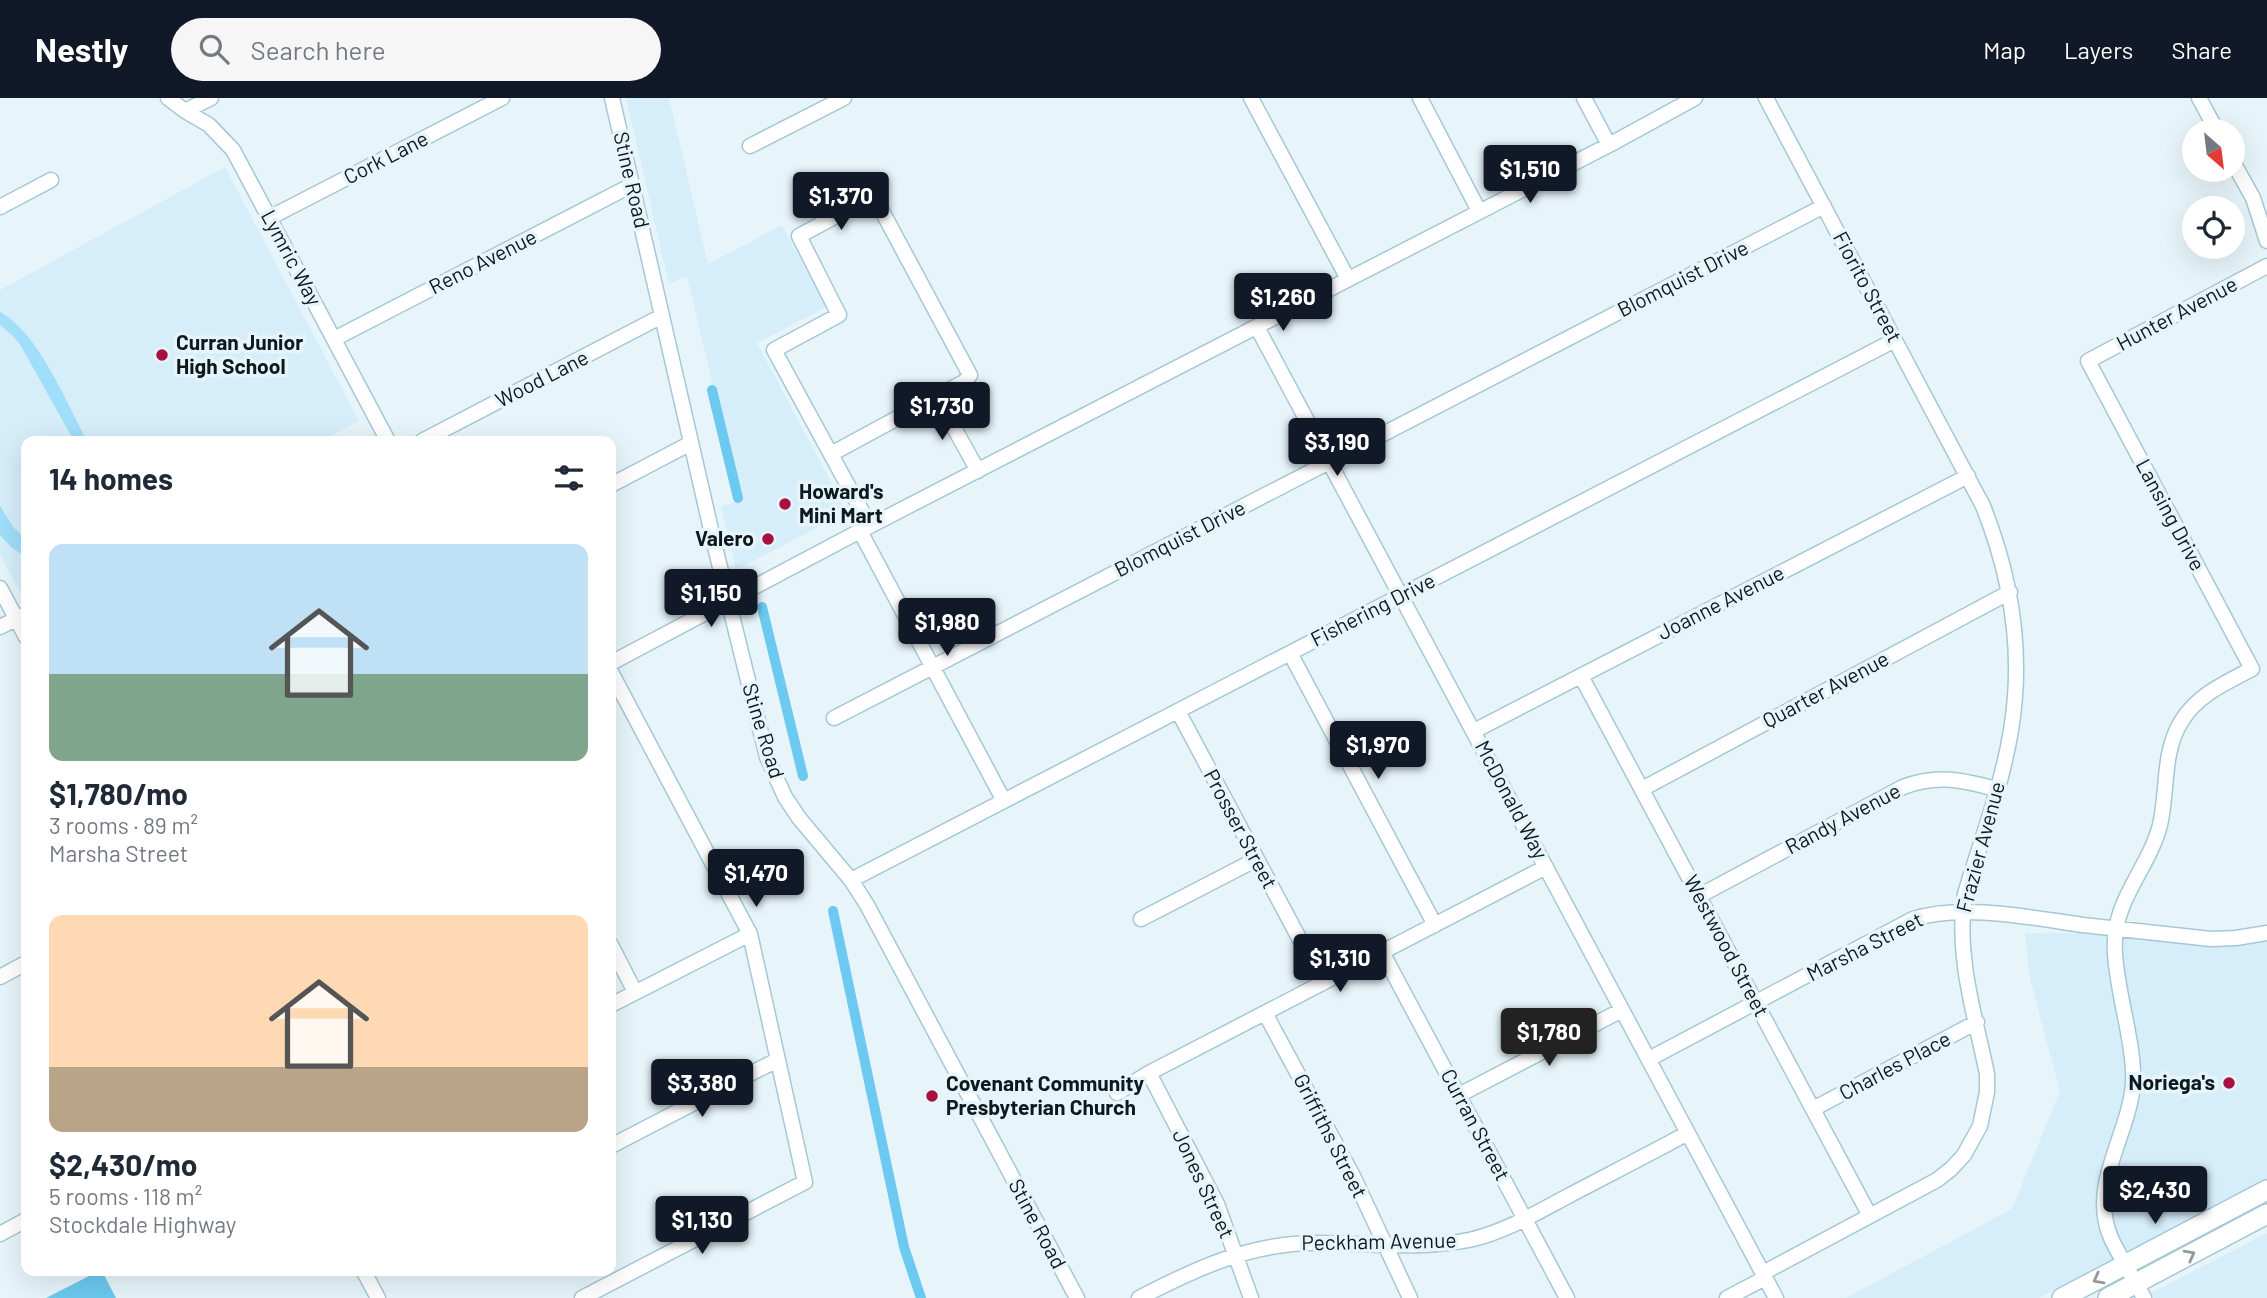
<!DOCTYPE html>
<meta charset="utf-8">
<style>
:root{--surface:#fff;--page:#f6f6f7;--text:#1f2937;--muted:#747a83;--accent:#111827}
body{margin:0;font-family:Barlow,sans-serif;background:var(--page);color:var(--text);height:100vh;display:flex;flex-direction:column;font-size:26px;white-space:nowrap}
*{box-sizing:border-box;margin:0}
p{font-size:23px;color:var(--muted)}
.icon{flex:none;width:38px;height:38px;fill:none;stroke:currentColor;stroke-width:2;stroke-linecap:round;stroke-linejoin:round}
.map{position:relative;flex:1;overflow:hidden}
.drawer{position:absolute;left:21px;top:338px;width:595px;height:840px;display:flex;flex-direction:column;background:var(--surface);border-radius:14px;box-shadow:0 7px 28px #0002}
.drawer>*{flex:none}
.needle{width:46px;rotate:152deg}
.fabs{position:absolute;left:2182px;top:21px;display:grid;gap:14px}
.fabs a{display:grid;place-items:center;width:63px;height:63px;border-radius:50%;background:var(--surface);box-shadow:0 7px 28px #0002;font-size:35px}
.price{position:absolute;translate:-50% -60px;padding:0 16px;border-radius:7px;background:var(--accent);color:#fff;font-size:23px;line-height:46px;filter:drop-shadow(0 2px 4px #0008)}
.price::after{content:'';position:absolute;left:50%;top:42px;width:21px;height:16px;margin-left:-10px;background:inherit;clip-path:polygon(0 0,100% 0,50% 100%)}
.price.current{background:#222;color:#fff}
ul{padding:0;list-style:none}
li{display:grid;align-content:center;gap:14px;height:371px;padding:0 28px}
li span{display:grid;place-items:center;height:217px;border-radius:14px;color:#555}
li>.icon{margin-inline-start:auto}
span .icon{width:126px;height:126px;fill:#fffc;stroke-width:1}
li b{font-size:30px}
h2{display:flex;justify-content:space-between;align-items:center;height:84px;padding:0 28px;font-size:30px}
header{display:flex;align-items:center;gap:42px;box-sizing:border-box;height:98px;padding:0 35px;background:var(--accent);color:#fff}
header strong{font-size:33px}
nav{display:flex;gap:38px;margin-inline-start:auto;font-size:24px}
.search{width:490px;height:63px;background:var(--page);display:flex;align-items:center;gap:18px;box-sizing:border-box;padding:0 24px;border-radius:38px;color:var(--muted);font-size:26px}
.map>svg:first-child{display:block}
.built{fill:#d5eefa}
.green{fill:#a0def9}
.water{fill:#6cc9ef}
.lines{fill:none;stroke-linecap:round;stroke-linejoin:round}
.canal{stroke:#6cc9ef;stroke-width:10}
.minor-casing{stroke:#a6c7d6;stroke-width:17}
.major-casing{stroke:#a6c7d6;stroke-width:22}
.minor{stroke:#fff;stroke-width:14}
.major{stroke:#fff;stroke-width:19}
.oneway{stroke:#92989a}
.poi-dot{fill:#a8113f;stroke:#e7f5fb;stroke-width:2.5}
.labels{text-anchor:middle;stroke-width:7;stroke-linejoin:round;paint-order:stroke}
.street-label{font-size:21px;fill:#0d191f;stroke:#e7f5fb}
.poi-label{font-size:21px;font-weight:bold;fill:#0d191f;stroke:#e7f5fb;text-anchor:start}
</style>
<header>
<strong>Nestly</strong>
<div class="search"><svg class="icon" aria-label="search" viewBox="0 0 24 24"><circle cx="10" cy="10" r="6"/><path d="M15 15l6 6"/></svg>Search here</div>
<nav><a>Map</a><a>Layers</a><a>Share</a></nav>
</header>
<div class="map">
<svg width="2267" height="1200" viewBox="0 0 2267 1200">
<rect width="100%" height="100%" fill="#e7f5fb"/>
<path class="built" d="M 626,0 L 669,0 L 708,166 L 782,127 L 826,209 L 757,245 L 847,414 L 736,472 L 721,408 L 740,403 L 687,178 L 669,186 Z
M 225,69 L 359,323 L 321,343 L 26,343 L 26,495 L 22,497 L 0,457 L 0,192 Z
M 2025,835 L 2267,835 L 2267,1081 L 2039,1200 L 1846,1200 L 2012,1111 L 2060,993 L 2030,881 Z
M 2267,1135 L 2267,1200 L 2154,1200 L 2151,1195 Z"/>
<path class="green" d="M 0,214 C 38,234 66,304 87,343 L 74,343 L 21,248 L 13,238 L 0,227 Z
M 0,408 L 14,430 L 26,441 L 26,459 L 11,449 L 0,437 Z"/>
<path class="water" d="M 99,1173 L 102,1173 L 116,1200 L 46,1200 Z"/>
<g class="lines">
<path class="canal" d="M 712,292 L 738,400
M 762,509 L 803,678
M 833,813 L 904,1149 L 921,1200"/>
<defs>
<path id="minor" d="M 168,0 L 185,13 L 209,27 L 233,52 L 388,343
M 612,0 L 715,449 L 767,659 L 785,699 L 799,720 L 851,782 L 867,807 L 1077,1200
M 1251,0 L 1348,181
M 1420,0 L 1479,113
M 1584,0 L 1609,47
M 2199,0 L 2217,33
M 185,13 L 211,0
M 750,48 L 844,0
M 2233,64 L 2253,100 L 2267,143
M 0,109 L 51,82
M 269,120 L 502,0
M 1257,229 L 1776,1200
M 334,241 L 632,87
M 937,299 L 978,373
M 422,343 L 662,218
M 831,356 L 964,284 L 970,277 L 875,100 L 871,99 L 799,138 L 839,217 L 774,252 L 870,428
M 611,387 L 691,345
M 860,433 L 1004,703
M 0,490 L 26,539
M 0,529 L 26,516
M 1290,555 L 1435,827
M 611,565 L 860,433 L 1609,47 L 1695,0
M 1581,578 L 1870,1118
M 1178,613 L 1323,885
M 834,620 L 1824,108
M 1474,633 L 1968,378
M 1642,691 L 2010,494
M 851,782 L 1895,242
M 1699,798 L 1903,689 C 1937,676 1963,682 1996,691
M 1141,821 L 1257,761
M 611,847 L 635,894
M 1382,854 L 1567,1200
M 0,879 L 26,865
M 611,907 L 750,836
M 1265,915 L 1353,1078 L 1410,1200
M 1649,961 L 1913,821 C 1962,805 2033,820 2083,827 C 2125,832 2168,836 2211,841 L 2236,840 L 2267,835
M 1149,975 L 1217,1106 L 1251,1200
M 1117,995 L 1149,975 L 1546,769
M 1459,997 L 1622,912
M 1813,1011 L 1977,924
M 611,1048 L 777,962
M 0,1136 L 26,1122
M 363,1172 L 378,1200
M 1763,1175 L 1937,1082 L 1951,1071 L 1964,1057 L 1980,1028 L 1987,994 L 1987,976 C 1975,917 1955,856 1965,796 C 1981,742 2002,688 2011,632 C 2024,554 2012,481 1983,408 L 1766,0
M 582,1200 L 805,1084 L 750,836 L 611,574
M 1139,1200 C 1195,1171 1250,1145 1315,1145 C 1366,1145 1418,1152 1469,1142 C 1505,1134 1538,1114 1570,1097 C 1610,1076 1649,1056 1688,1035
M 1727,1200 L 1765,1180
M 2144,1200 C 2134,1180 2120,1160 2111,1140 C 2088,1088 2129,1037 2133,986 C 2135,946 2117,896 2115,855 C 2111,803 2148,773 2160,727 C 2168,693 2162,655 2181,624 C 2197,597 2225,585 2252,571 L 2088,263 L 2267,168"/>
<path id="major" d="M 2062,1200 L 2267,1092
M 2108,1200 L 2267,1116"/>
</defs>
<use href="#minor" class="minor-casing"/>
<use href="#major" class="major-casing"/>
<use href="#minor" class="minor"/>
<use href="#major" class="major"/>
</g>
<defs><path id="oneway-chevron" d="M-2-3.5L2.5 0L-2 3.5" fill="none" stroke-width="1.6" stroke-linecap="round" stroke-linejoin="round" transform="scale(1.75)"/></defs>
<g class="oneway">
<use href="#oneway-chevron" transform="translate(2190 1157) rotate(-28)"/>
<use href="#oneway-chevron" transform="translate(2098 1181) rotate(152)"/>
</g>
<g class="poi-dot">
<circle cx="162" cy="257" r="7"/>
<circle cx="785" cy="406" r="7"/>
<circle cx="768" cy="441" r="7"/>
<circle cx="2229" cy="985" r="7"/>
<circle cx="932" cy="998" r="7"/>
</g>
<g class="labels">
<g class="street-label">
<text transform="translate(386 60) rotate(-27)" y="7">Cork Lane</text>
<text transform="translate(631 82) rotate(77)" y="7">Stine Road</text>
<text transform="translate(291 160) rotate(62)" y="7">Lymric Way</text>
<text transform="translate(483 164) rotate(-27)" y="7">Reno Avenue</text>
<text transform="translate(1683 181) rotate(-27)" y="7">Blomquist Drive</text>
<text transform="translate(1867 189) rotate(62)" y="7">Fiorito Street</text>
<text transform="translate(2177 216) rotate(-28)" y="7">Hunter Avenue</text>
<text transform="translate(542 281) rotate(-27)" y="7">Wood Lane</text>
<text transform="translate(2170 417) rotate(62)" y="7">Lansing Drive</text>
<text transform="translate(1180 441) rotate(-27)" y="7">Blomquist Drive</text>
<text transform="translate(1721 505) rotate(-27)" y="7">Joanne Avenue</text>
<text transform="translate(1373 512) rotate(-27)" y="7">Fishering Drive</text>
<text transform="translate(1826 592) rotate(-28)" y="7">Quarter Avenue</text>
<text transform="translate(763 633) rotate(73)" y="7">Stine Road</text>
<text transform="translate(1511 702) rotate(62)" y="7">McDonald Way</text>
<text transform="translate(1843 721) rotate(-28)" y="7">Randy Avenue</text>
<text transform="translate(1240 731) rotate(62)" y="7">Prosser Street</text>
<text transform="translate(1981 749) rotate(-75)" y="7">Frazier Avenue</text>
<text transform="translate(1726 848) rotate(62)" y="7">Westwood Street</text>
<text transform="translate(1865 849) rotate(-27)" y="7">Marsha Street</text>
<text transform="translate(1895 968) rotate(-28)" y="7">Charles Place</text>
<text transform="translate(1475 1027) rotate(62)" y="7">Curran Street</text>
<text transform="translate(1330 1038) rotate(63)" y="7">Griffiths Street</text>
<text transform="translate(1203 1086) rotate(65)" y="7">Jones Street</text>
<text transform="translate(1037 1126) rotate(62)" y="7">Stine Road</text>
<text transform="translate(1379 1144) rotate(-1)" y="7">Peckham Avenue</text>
</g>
<g class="poi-label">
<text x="176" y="252">Curran Junior<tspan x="176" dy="24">High School</tspan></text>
<text x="799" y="401">Howard's<tspan x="799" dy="24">Mini Mart</tspan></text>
<text x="754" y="448" text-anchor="end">Valero</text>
<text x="2215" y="992" text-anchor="end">Noriega's</text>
<text x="946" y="993">Covenant Community<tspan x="946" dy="24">Presbyterian Church</tspan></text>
</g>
</g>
</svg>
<div class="fabs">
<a><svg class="needle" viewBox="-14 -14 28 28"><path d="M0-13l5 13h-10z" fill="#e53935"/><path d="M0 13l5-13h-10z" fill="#747a83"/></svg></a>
<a><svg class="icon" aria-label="locate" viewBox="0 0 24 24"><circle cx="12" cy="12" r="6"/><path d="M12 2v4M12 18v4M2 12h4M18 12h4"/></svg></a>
</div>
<b class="price" style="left:1530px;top:107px">$1,510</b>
<b class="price" style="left:841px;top:134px">$1,370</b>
<b class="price" style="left:1283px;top:235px">$1,260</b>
<b class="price" style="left:942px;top:344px">$1,730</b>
<b class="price" style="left:1337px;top:380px">$3,190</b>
<b class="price" style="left:711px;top:531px">$1,150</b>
<b class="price" style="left:947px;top:560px">$1,980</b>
<b class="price" style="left:1378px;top:683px">$1,970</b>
<b class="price" style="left:756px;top:811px">$1,470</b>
<b class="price" style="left:1340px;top:896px">$1,310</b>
<b class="price current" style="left:1549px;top:970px">$1,780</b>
<b class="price" style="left:702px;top:1021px">$3,380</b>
<b class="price" style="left:2155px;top:1128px">$2,430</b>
<b class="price" style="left:702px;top:1158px">$1,130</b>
<section class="drawer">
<h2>14 homes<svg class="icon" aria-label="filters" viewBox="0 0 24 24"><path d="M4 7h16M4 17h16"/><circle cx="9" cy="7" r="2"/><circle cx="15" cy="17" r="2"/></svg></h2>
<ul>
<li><span style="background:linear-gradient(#bfe0f5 60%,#7fa58c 0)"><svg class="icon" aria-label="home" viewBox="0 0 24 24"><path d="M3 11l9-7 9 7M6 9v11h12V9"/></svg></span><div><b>$1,780/mo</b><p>3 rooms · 89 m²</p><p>Marsha Street</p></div></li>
<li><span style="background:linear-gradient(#ffd9b3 70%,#b9a48a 0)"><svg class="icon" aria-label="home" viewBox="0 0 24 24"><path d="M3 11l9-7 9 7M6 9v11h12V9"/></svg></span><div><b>$2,430/mo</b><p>5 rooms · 118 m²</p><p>Stockdale Highway</p></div></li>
</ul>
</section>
</div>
